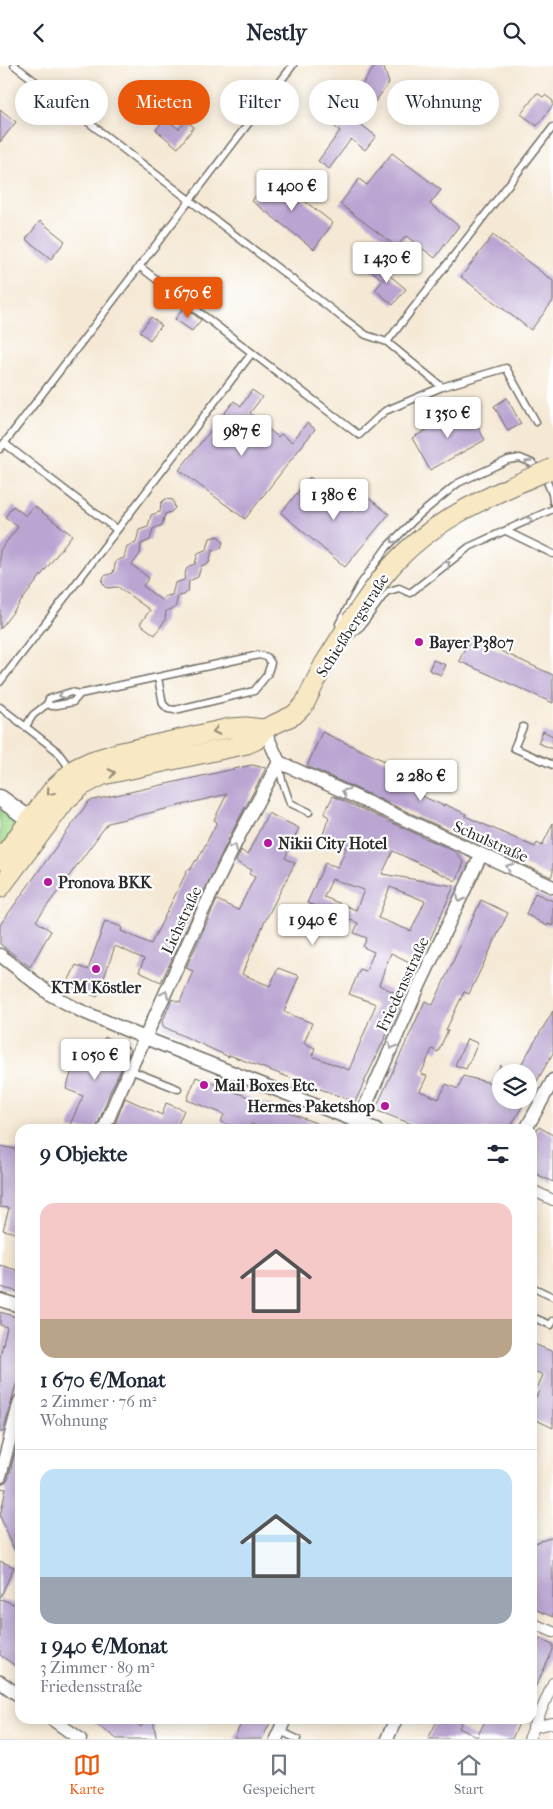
<!DOCTYPE html>
<html lang="de">
<meta charset="utf-8">
<style>
:root{--surface:#fff;--page:#f6f6f7;--text:#1f2937;--muted:#747a83;--line:#e0e1e3;--accent:#ea580c}
body{margin:0;font-family:"IM FELL French Canon",serif;background:var(--page);color:var(--text);height:100vh;display:flex;flex-direction:column;font-size:19px;white-space:nowrap}
*{box-sizing:border-box;margin:0}
p{font-size:16px;color:var(--muted)}
.icon{flex:none;width:28px;height:28px;fill:none;stroke:currentColor;stroke-width:2;stroke-linecap:round;stroke-linejoin:round}
.map{position:relative;flex:1;overflow:hidden}
.panel{position:absolute;left:15px;top:1059px;width:522px;height:600px;display:flex;flex-direction:column;background:var(--surface);border-radius:15px;box-shadow:0 2px 12px #0003}
.panel>*{flex:none}
.banner{position:absolute;left:15px;top:15px;width:524px;height:45px;display:flex;gap:10px}
.fabs{position:absolute;left:492px;top:999px;display:grid;gap:10px}
.fabs a{display:grid;place-items:center;width:45px;height:45px;border-radius:50%;background:var(--surface);box-shadow:0 2px 12px #0003;font-size:25px}
.price{position:absolute;translate:-50% -42px;padding:0 11px;border-radius:5px;background:#fff;color:#222;font-size:16px;line-height:32px;filter:drop-shadow(0 1px 2px #0008)}
.price::after{content:'';position:absolute;left:50%;top:30px;width:15px;height:11px;margin-left:-8px;background:inherit;clip-path:polygon(0 0,100% 0,50% 100%)}
.price.active{background:var(--accent);color:#fff}
ul{padding:0;list-style:none}
li{display:grid;align-content:center;gap:10px;height:265px;padding:0 25px}
li+li{border-top:1px solid var(--line)}
li span{display:grid;place-items:center;height:155px;border-radius:15px;color:#555}
li>.icon{margin-inline-start:auto}
span .icon{width:90px;height:90px;fill:#fffc;stroke-width:1}
li b{font-size:21px}
h2{display:flex;justify-content:space-between;align-items:center;height:60px;padding:0 25px;font-size:21px}
.tag{padding:0 18px;border-radius:22px;background:var(--surface);box-shadow:0 2px 12px #0003;font-size:18px;line-height:45px}
.tag.active{background:var(--accent);color:#fff}
header{display:flex;justify-content:space-between;align-items:center;height:65px;padding:0 25px;background:var(--surface);font-size:22px;font-weight:700}
.tabs{display:flex;justify-content:space-around;align-items:center;height:70px;border-top:1px solid var(--line);background:var(--surface);font-size:14px;color:var(--muted)}
.tabs a{display:grid;justify-items:center;gap:2px}
.tabs .active{color:var(--accent)}
.map>svg:first-child{display:block}
.green{fill:#a3dd8f;stroke:#67845d}
.building{fill:#baa5d2;fill-rule:evenodd}
.lines{fill:none;stroke-linecap:round;stroke-linejoin:round}
.service-casing{stroke:#726e66;stroke-width:9}
.pedestrian-casing{stroke:#726e66;stroke-width:12}
.minor-casing{stroke:#726e66;stroke-width:15}
.tertiary-casing{stroke:#726e66;stroke-width:19}
.secondary-casing{stroke:#726e66;stroke-width:21}
.service{stroke:#fff;stroke-width:6}
.pedestrian{stroke:#fff;stroke-width:10}
.minor{stroke:#fff;stroke-width:12}
.tertiary{stroke:#fff;stroke-width:16}
.secondary{stroke:#f8e8c3;stroke-width:19}
.secondary-bridge-casing{stroke:#726e66;stroke-width:21;stroke-linecap:butt}
.secondary-bridge{stroke:#f8e8c3;stroke-width:19}
.oneway{stroke:#a0a0a0}
.oneway2{stroke:#928a77}
.poi-dot{fill:#b5179e;stroke:#fff;stroke-width:2}
.labels{text-anchor:middle;stroke-width:4.5;stroke-linejoin:round;paint-order:stroke}
.street-label{font-size:16px;fill:#2b2b2b;stroke:#fff}
.poi-label{font-size:16px;font-weight:bold;fill:#2b2b2b;stroke:#fff;text-anchor:start}
</style>
<header><svg class="icon" aria-label="back" viewBox="0 0 24 24"><path d="M15 5l-7 7 7 7"/></svg>Nestly<svg class="icon" aria-label="search" viewBox="0 0 24 24"><circle cx="10" cy="10" r="6"/><path d="M15 15l6 6"/></svg></header>
<div class="map">
<svg width="553" height="1674" viewBox="0 0 553 1674">
<rect width="100%" height="100%" fill="#fff"/>
<filter id="ink" filterUnits="userSpaceOnUse"><feTurbulence type="fractalNoise" baseFrequency=".02" numOctaves="2"/><feDisplacementMap in="SourceGraphic" scale="10" xChannelSelector="R" yChannelSelector="G"/><feConvolveMatrix kernelMatrix="1 2 1 2 8 2 1 2 1" color-interpolation-filters="sRGB"/></filter>
<filter id="wash" filterUnits="userSpaceOnUse"><feTurbulence type="fractalNoise" baseFrequency=".0096" numOctaves="4" result="noise"/><feDisplacementMap in="SourceGraphic" scale="20" xChannelSelector="R" yChannelSelector="G"/><feGaussianBlur stdDeviation="1.12" result="paint"/><feColorMatrix in="noise" values="0 0 0 0 0 0 0 0 0 0 0 0 0 0 0 0 0 1.4 0 .05"/><feComposite in="paint" operator="in"/></filter>
<g filter="url(#wash)">
<rect width="100%" height="100%" fill="#f5e9d5"/>
<path class="green" d="M 0,739 C 23,755 14,766 0,784 Z"/>
<g id="blocks">
<path class="building" d="M 376,0 L 383,0 L 389,18 L 359,58 L 376,71 L 365,85 L 351,74 L 329,104 L 318,96 L 340,66 L 330,58 L 341,44 L 350,50 L 366,29 L 359,23 Z
M 537,28 L 543,32 L 545,30 L 553,36 L 553,40 L 537,61 L 521,49 Z
M 0,44 L 16,57 L 0,77 Z
M 165,53 L 179,64 L 186,56 L 194,62 L 178,83 L 156,65 Z
M 392,88 L 441,125 L 430,139 L 459,161 L 435,193 L 406,171 L 397,182 L 340,139 L 359,114 L 367,120 Z
M 271,110 L 333,158 L 314,184 L 252,136 Z
M 40,156 L 65,176 L 51,194 L 26,174 Z
M 493,170 L 553,216 L 553,236 L 531,265 L 461,212 Z
M 376,195 L 390,207 L 388,209 L 406,224 L 393,240 L 375,225 L 383,215 L 369,204 Z
M 184,242 L 201,255 L 192,266 L 175,254 Z
M 151,252 L 161,260 L 150,275 L 140,267 Z
M 252,325 L 262,332 L 250,348 L 278,372 L 281,369 L 292,377 L 307,358 L 315,364 L 245,454 L 179,405 L 234,336 L 241,341 Z
M 507,333 L 521,359 L 508,366 L 494,341 Z
M 467,343 L 485,375 L 430,405 L 412,373 Z
M 310,412 L 353,447 L 366,431 L 389,449 L 345,502 L 281,448 Z
M 165,434 L 173,435 L 175,443 L 171,447 L 165,449 L 162,460 L 153,464 L 150,475 L 141,479 L 140,489 L 132,500 L 149,513 L 143,521 L 161,535 L 166,531 L 172,530 L 175,518 L 184,515 L 186,505 L 189,501 L 195,499 L 198,488 L 207,484 L 210,473 L 218,471 L 223,477 L 221,483 L 212,486 L 209,498 L 201,501 L 198,512 L 189,516 L 188,526 L 184,530 L 178,531 L 175,543 L 166,546 L 165,555 L 155,570 L 140,559 L 150,545 L 118,522 L 107,523 L 102,517 L 104,511 L 113,508 L 116,496 L 124,493 L 127,481 L 136,478 L 139,465 L 148,462 L 151,450 L 160,447 L 161,438 Z
M 13,441 L 26,451 L 34,441 L 72,470 L 0,564 L 0,485 L 18,462 L 5,452 Z
M 470,572 L 553,610 L 553,638 L 459,596 Z
M 433,595 L 446,600 L 441,610 L 429,605 Z
M 543,666 L 553,671 L 553,684 L 538,678 Z
M 322,667 L 398,702 L 391,717 L 444,741 L 444,739 L 466,749 L 465,751 L 535,782 L 537,778 L 542,781 L 553,758 L 553,807 L 551,812 L 307,701 Z
M 252,700 L 266,703 L 232,767 L 161,917 L 139,907 L 144,894 L 115,881 L 104,913 L 105,913 L 97,932 L 67,919 L 76,900 L 88,905 L 105,856 L 122,862 L 121,866 L 151,879 L 188,804 L 190,805 L 196,795 L 197,796 L 217,757 L 214,755 L 227,729 L 108,758 L 36,856 L 51,866 L 30,902 L 0,879 L 0,860 L 89,736 Z
M 333,731 L 456,787 L 464,798 L 456,816 L 393,786 L 382,809 L 454,821 L 418,901 L 391,888 L 387,898 L 379,920 L 404,932 L 355,1037 L 229,990 L 229,992 L 164,962 L 162,958 L 172,934 L 180,937 L 193,906 L 186,903 L 217,835 L 238,845 L 255,812 L 249,809 L 252,805 L 236,797 L 241,785 L 247,790 L 268,748 L 299,763 L 285,793 L 295,798 L 264,858 L 242,909 L 270,921 L 278,903 L 299,911 L 284,947 L 312,958 L 304,978 L 315,983 L 312,991 L 349,1005 L 376,939 L 349,929 L 360,904 L 366,906 L 374,887 L 363,882 L 367,873 L 354,868 L 358,858 L 307,838 L 325,798 L 338,802 L 346,783 L 322,772 L 329,752 L 324,749 ZM 332,814 L 364,825 L 356,845 L 324,832 ZM 390,822 L 425,836 L 411,866 L 378,853 Z
M 535,828 L 553,836 L 553,861 L 548,859 L 547,861 L 526,849 Z
M 481,835 L 508,848 L 469,929 L 464,927 L 446,965 L 448,965 L 438,987 L 432,984 L 421,1009 L 427,1011 L 420,1026 L 439,1034 L 446,1019 L 458,1024 L 463,1011 L 491,1018 L 501,1000 L 501,1035 L 526,1035 L 509,1064 L 425,1064 L 375,1045 L 425,936 L 433,940 Z
M 553,946 L 553,988 L 529,1030 L 529,1008 L 516,1008 Z
M 105,972 L 129,983 L 130,986 L 110,1027 L 96,1064 L 68,1064 L 83,1031 L 66,1024 L 80,981 L 97,988 Z
M 467,974 L 478,978 L 466,1004 L 455,1000 Z
M 196,1012 L 329,1063 L 329,1064 L 265,1064 L 251,1059 L 249,1064 L 240,1064 L 221,1057 L 224,1049 L 187,1035 Z
M 125,1033 L 162,1050 L 166,1038 L 184,1045 L 176,1064 L 117,1064 L 114,1062 Z
M 539,1062 L 553,1070 L 553,1117 L 532,1107 L 532,1073 Z
M 0,1081 L 20,1085 L 20,1169 L 3,1165 L 9,1143 L 0,1142 Z
M 0,1200 L 20,1206 L 20,1227 L 0,1222 Z
M 0,1247 L 20,1253 L 20,1305 L 3,1367 L 0,1367 L 0,1291 L 7,1262 L 0,1260 Z
M 532,1278 L 553,1287 L 553,1363 L 532,1353 L 532,1340 L 539,1326 L 537,1324 L 543,1310 L 532,1305 Z
M 20,1382 L 20,1498 L 0,1451 L 6,1424 L 0,1423 L 0,1419 L 5,1417 L 8,1414 L 16,1384 Z
M 553,1472 L 553,1552 L 532,1543 L 532,1479 Z
M 0,1496 L 14,1502 L 0,1533 Z
M 0,1534 L 20,1541 L 20,1604 L 0,1590 Z
M 532,1570 L 553,1579 L 553,1585 L 532,1629 Z
M 89,1654 L 130,1654 L 141,1662 L 147,1654 L 153,1654 L 156,1672 L 159,1674 L 117,1674 Z
M 243,1654 L 272,1654 L 262,1674 L 234,1674 Z
M 438,1654 L 463,1654 L 459,1663 L 477,1672 L 486,1654 L 521,1654 L 512,1674 L 428,1674 Z"/>
</g>
</g>
<g filter="url(#ink)">
<use href="#blocks" fill-opacity="0" stroke="#726e66" stroke-width="1"/>
<g class="lines">
<defs>
<path id="service" d="M 14,0 L 340,251 L 366,270 L 387,277
M 139,201 L 359,370 L 385,346 L 442,322
M 536,357 L 506,303 L 442,322 L 387,277 L 553,62
M 4,378 L 117,465 L 252,288
M 0,384 L 293,0
M 506,466 L 553,489
M 339,559 L 360,520 L 387,482 L 418,451 L 458,418 L 508,395 L 520,393 L 532,398 L 546,414 L 552,429 L 553,437
M 351,570 L 361,561 L 386,527 L 399,523 L 410,528 L 469,482 L 553,444
M 0,617 L 117,465
M 47,639 L 52,641 L 73,637 L 80,629
M 0,642 L 57,686 L 71,705
M 26,661 L 33,650 L 47,639 L 49,634 L 71,627 L 80,629 L 259,590 L 267,592 L 271,598 L 267,610 L 254,626 L 175,645 L 168,644 L 163,639 L 158,613
M 523,662 L 514,683 L 553,700
M 279,698 L 282,715 L 290,738 L 309,747
M 130,1005 L 178,1024
M 532,1222 L 553,1232
M 532,1252 L 551,1260 L 553,1256
M 280,1666 L 297,1674"/>
<path id="pedestrian" d="M 532,1125 L 553,1135
M 532,1558 L 553,1567
M 533,1662 L 553,1658
M 529,1674 L 553,1618"/>
<path id="minor" d="M 264,664 L 279,697
M 279,697 L 553,822
M 0,890 L 51,930 L 79,945 L 145,973 L 376,1064
M 104,1064 L 118,1030 L 145,973 L 198,856 L 239,771 L 279,697
M 355,1064 L 420,919 L 481,790
M 526,1064 L 553,1015
M 0,1235 L 20,1241
M 0,1411 L 20,1336
M 0,1617 L 20,1631
M 52,1654 L 80,1674
M 276,1674 L 285,1654
M 387,1674 L 396,1654"/>
<path id="tertiary" d="M 0,733 L 29,754"/>
<path id="secondary" d="M 0,795 L 53,724 L 76,703 L 91,696 L 117,688 L 230,663 L 246,662 L 264,664
M 0,823 L 66,735 L 82,721 L 103,710 L 247,679 L 256,675 L 264,664 L 294,650 L 304,640 L 324,599 L 351,556"/>
</defs>
<use href="#service" class="service-casing"/>
<use href="#pedestrian" class="pedestrian-casing"/>
<use href="#minor" class="minor-casing"/>
<use href="#tertiary" class="tertiary-casing"/>
<use href="#secondary" class="secondary-casing"/>
<use href="#service" class="service"/>
<use href="#pedestrian" class="pedestrian"/>
<use href="#minor" class="minor"/>
<use href="#tertiary" class="tertiary"/>
<use href="#secondary" class="secondary"/>
<defs>
<path id="secondary-bridge" d="M 351,556 C 364,538 376,519 390,503 C 433,453 494,429 553,403"/>
</defs>
<use href="#secondary-bridge" class="secondary-bridge-casing"/>
<use href="#secondary-bridge" class="secondary-bridge"/>
</g>
<defs><path id="oneway-chevron" d="M-2-3.5L2.5 0L-2 3.5" fill="none" stroke-width="1.6" stroke-linecap="round" stroke-linejoin="round" transform="scale(1.25)"/></defs>
<g class="oneway">
<use href="#oneway-chevron" transform="translate(528 398) rotate(-150)"/>
<use href="#oneway-chevron" transform="translate(529 455) rotate(-26)"/>
<use href="#oneway-chevron" transform="translate(394 475) rotate(135)"/>
<use href="#oneway-chevron" transform="translate(447 499) rotate(-41)"/>
<use href="#oneway-chevron" transform="translate(62 630) rotate(164)"/>
<use href="#oneway-chevron" transform="translate(345 727) rotate(-155)"/>
<use href="#oneway-chevron" transform="translate(234 782) rotate(-64)"/>
<use href="#oneway-chevron" transform="translate(509 802) rotate(-156)"/>
<use href="#oneway-chevron" transform="translate(460 834) rotate(115)"/>
<use href="#oneway-chevron" transform="translate(165 929) rotate(-66)"/>
<use href="#oneway-chevron" transform="translate(392 981) rotate(114)"/>
</g>
<g class="oneway2">
<use href="#oneway-chevron" transform="translate(216 666) rotate(168)"/>
<use href="#oneway-chevron" transform="translate(112 708) rotate(-12)"/>
<use href="#oneway-chevron" transform="translate(50 727) rotate(130)"/>
</g>
</g>
<g class="poi-dot">
<circle cx="419" cy="577" r="5"/>
<circle cx="268" cy="778" r="5"/>
<circle cx="48" cy="817" r="5"/>
<circle cx="96" cy="904" r="5"/>
<circle cx="204" cy="1020" r="5"/>
<circle cx="385" cy="1041" r="5"/>
</g>
<g class="labels">
<g class="street-label">
<text transform="translate(352 560) rotate(-57)" y="6">Schießbergstraße</text>
<text transform="translate(491 776) rotate(24)" y="6">Schulstraße</text>
<text transform="translate(181 855) rotate(-65)" y="6">Lichstraße</text>
<text transform="translate(402 919) rotate(-65)" y="6">Friedensstraße</text>
</g>
<g class="poi-label">
<text x="429" y="583">Bayer P3807</text>
<text x="278" y="784">Nikii City Hotel</text>
<text x="58" y="823">Pronova BKK</text>
<text x="96" y="928" text-anchor="middle">KTM Köstler</text>
<text x="214" y="1026">Mail Boxes Etc.</text>
<text x="375" y="1047" text-anchor="end">Hermes Paketshop</text>
</g>
</g>
</svg>
<div class="fabs">
<a><svg class="icon" aria-label="layers" viewBox="0 0 24 24"><path d="M12 4l9 5-9 5-9-5zM3 14l9 5 9-5"/></svg></a>
</div>
<b class="price" style="left:292px;top:147px">1 400 €</b>
<b class="price" style="left:387px;top:219px">1 430 €</b>
<b class="price active" style="left:188px;top:254px">1 670 €</b>
<b class="price" style="left:448px;top:374px">1 350 €</b>
<b class="price" style="left:242px;top:392px">987 €</b>
<b class="price" style="left:334px;top:456px">1 380 €</b>
<b class="price" style="left:421px;top:737px">2 280 €</b>
<b class="price" style="left:313px;top:881px">1 940 €</b>
<b class="price" style="left:95px;top:1016px">1 050 €</b>
<div class="banner">
<a class="tag">Kaufen</a>
<a class="tag active">Mieten</a>
<a class="tag">Filter</a>
<a class="tag">Neu</a>
<a class="tag">Wohnung</a>
</div>
<section class="panel">
<h2>9 Objekte<svg class="icon" aria-label="filters" viewBox="0 0 24 24"><path d="M4 7h16M4 17h16"/><circle cx="9" cy="7" r="2"/><circle cx="15" cy="17" r="2"/></svg></h2>
<ul>
<li><span style="background:linear-gradient(#f6c9c9 75%,#b9a48a 0)"><svg class="icon" aria-label="home" viewBox="0 0 24 24"><path d="M3 11l9-7 9 7M6 9v11h12V9"/></svg></span><div><b>1 670 €/Monat</b><p>2 Zimmer · 76 m²</p><p>Wohnung</p></div></li>
<li><span style="background:linear-gradient(#bfe0f5 70%,#9aa5b1 0)"><svg class="icon" aria-label="home" viewBox="0 0 24 24"><path d="M3 11l9-7 9 7M6 9v11h12V9"/></svg></span><div><b>1 940 €/Monat</b><p>3 Zimmer · 89 m²</p><p>Friedensstraße</p></div></li>
</ul>
</section>
</div>
<nav class="tabs">
<a class="active"><svg class="icon" aria-label="map" viewBox="0 0 24 24"><path d="M3 6l6-2 6 2 6-2v14l-6 2-6-2-6 2zM9 4v14M15 6v14"/></svg>Karte</a>
<a><svg class="icon" aria-label="saved" viewBox="0 0 24 24"><path d="M7 4h10v16l-5-4-5 4z"/></svg>Gespeichert</a>
<a><svg class="icon" aria-label="home" viewBox="0 0 24 24"><path d="M3 11l9-7 9 7M6 9v11h12V9"/></svg>Start</a>
</nav>
